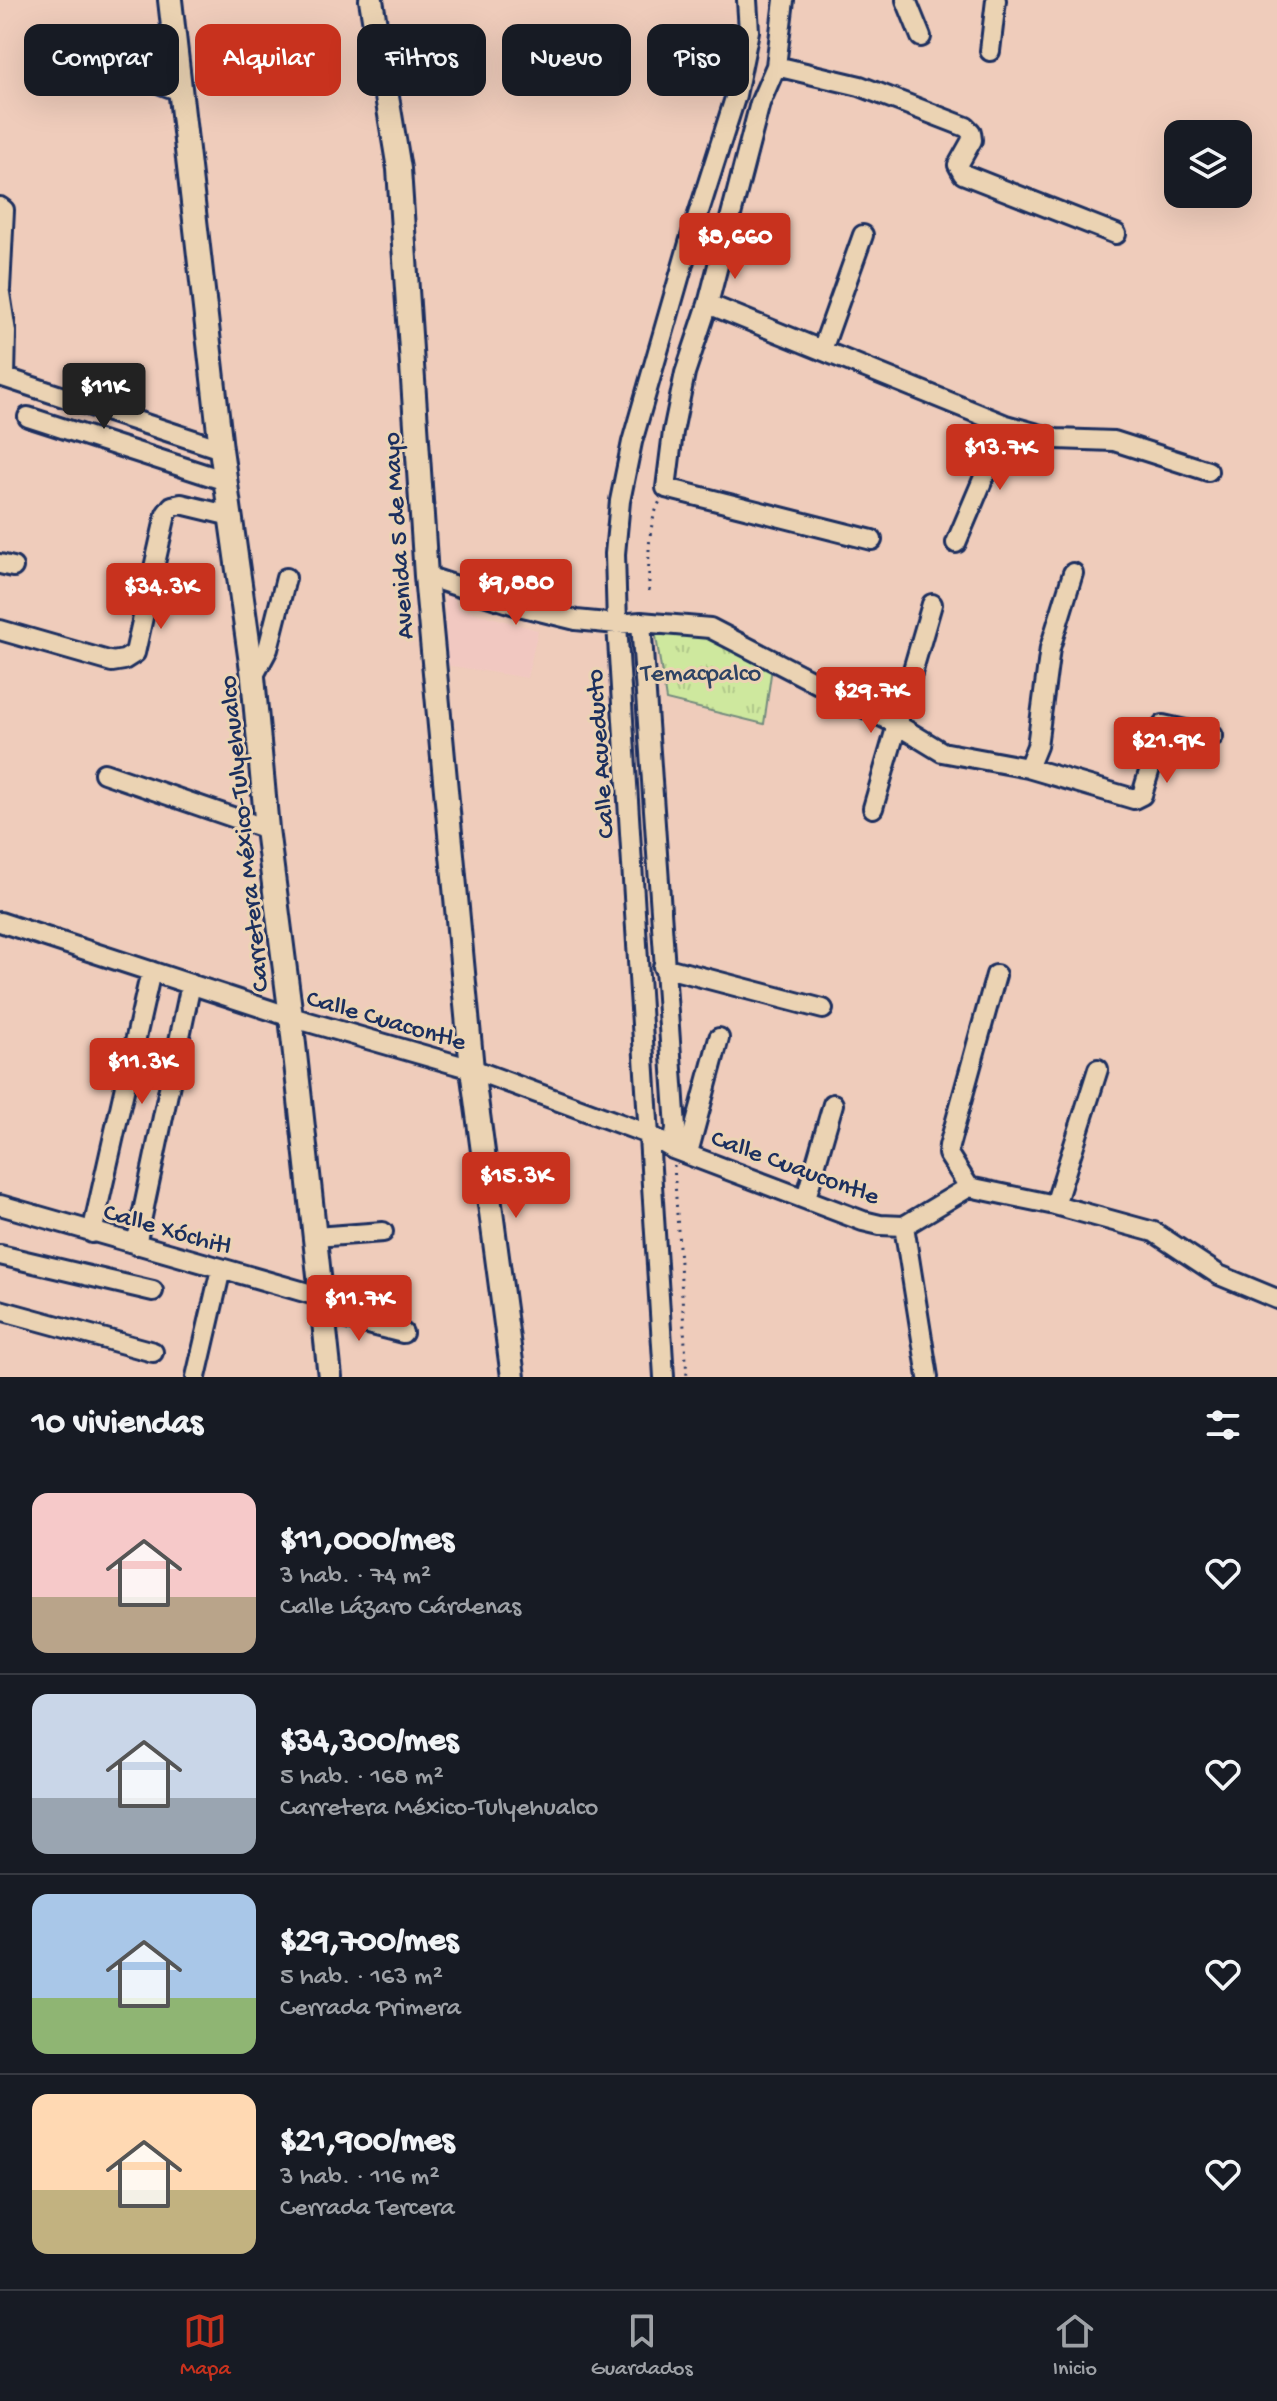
<!DOCTYPE html>
<html lang="es">
<meta charset="utf-8">
<style>
:root{--surface:#171b24;--page:#20242c;--text:#f1f3f6;--muted:#9ea1a6;--line:#363941;--accent:#c8321e}
body{margin:0;font-family:"Gochi Hand",sans-serif;background:var(--page);color:var(--text);height:100vh;display:flex;flex-direction:column;font-size:30px;white-space:nowrap}
*{box-sizing:border-box;margin:0}
p{font-size:26px;color:var(--muted)}
.icon{flex:none;width:44px;height:44px;fill:none;stroke:currentColor;stroke-width:2;stroke-linecap:round;stroke-linejoin:round}
.map{position:relative;height:1377px;overflow:hidden}
.drawer{display:flex;flex-direction:column;background:var(--surface);flex:1}
.drawer>*{flex:none}
.top-card{position:absolute;left:24px;top:24px;width:800px;height:72px;display:flex;gap:16px}
.fabs{position:absolute;left:1164px;top:120px;display:grid;gap:16px}
.fabs a{display:grid;place-items:center;width:88px;height:88px;border-radius:16px;background:var(--surface);box-shadow:0 8px 32px #0002;font-size:40px}
.price{position:absolute;translate:-50% -68px;padding:0 18px;border-radius:8px;background:var(--accent);color:#fff;font-size:26px;line-height:52px;filter:drop-shadow(0 2px 4px #0008)}
.price::after{content:'';position:absolute;left:50%;top:48px;width:24px;height:18px;margin-left:-12px;background:inherit;clip-path:polygon(0 0,100% 0,50% 100%)}
.price.on{background:#222;color:#fff}
ul{padding:0;list-style:none}
li{display:flex;align-items:center;gap:24px;height:200px;padding:0 32px}
li+li{border-top:2px solid var(--line)}
li span{display:grid;place-items:center;flex:none;width:224px;height:160px;border-radius:16px;color:#555}
li>.icon{margin-inline-start:auto}
span .icon{width:96px;height:96px;fill:#fffc;stroke-width:1}
li b{font-size:34px}
h2{display:flex;justify-content:space-between;align-items:center;height:96px;padding:0 32px;font-size:34px}
.tag{padding:0 28px;border-radius:16px;background:var(--surface);box-shadow:0 8px 32px #0002;font-size:28px;line-height:72px}
.tag.on{background:var(--accent);color:#fff}
.tab-bar{display:flex;justify-content:space-around;align-items:center;height:112px;border-top:2px solid var(--line);background:var(--surface);font-size:22px;color:var(--muted)}
.tab-bar a{display:grid;justify-items:center;gap:4px}
.tab-bar .on{color:var(--accent)}
.map>svg:first-child{display:block}
.built{fill:#f1c8c1}
.grass{fill:url(#grass-tufts);stroke:#748c7e;stroke-width:2}
.lines{fill:none;stroke-linecap:round;stroke-linejoin:round}
.minor-casing{stroke:#1b2f5e;stroke-width:24}
.major-casing{stroke:#1b2f5e;stroke-width:28}
.path{stroke:#1b2f5e;stroke-width:3;stroke-dasharray:2 6;stroke-linecap:butt}
.minor{stroke:#ebd3b3;stroke-width:18}
.major{stroke:#ebd3b3;stroke-width:22}
.labels{text-anchor:middle;stroke-width:6;stroke-linejoin:round;paint-order:stroke}
.street-label{font-size:26px;fill:#1b2f5e;stroke:#ebd3b3}
.park-label{font-size:26px;fill:#2d4264;stroke:#ebd3b3}
</style>
<div class="map">
<svg width="1277" height="1377" viewBox="0 0 1277 1377">
<defs>
<pattern id="grass-tufts" width="24" height="20" patternUnits="userSpaceOnUse" patternTransform="scale(2)"><rect width="24" height="20" fill="#cee89e"/><path d="M3 7l-1-3M5 7V3M7 7l1-3M15 17l-1-3M17 17v-4M19 17l1-3" fill="none" stroke="#b0c78a"/></pattern>
</defs>
<rect width="100%" height="100%" fill="#efccbb"/>
<filter id="ink" filterUnits="userSpaceOnUse"><feTurbulence type="fractalNoise" baseFrequency=".0125" numOctaves="2"/><feDisplacementMap in="SourceGraphic" scale="16" xChannelSelector="R" yChannelSelector="G"/><feConvolveMatrix kernelMatrix="1 2 1 2 8 2 1 2 1" color-interpolation-filters="sRGB"/></filter>
<g filter="url(#ink)">
<path class="built" d="M 445,595 L 454,595 L 457,608 L 538,630 L 527,678 L 446,665 Z"/>
<path class="grass" d="M 655,630 L 708,635 L 772,667 L 764,724 L 666,700 Z"/>
<g class="lines">
<defs>
<path id="minor" d="M 784,0 L 776,66 L 760,103 L 708,304 L 685,373 L 673,432 L 666,488 L 872,540
M 906,0 L 921,37
M 44,41 L 180,91
M 990,51 L 996,0
M 776,66 L 860,86 L 966,127 L 971,132 L 972,140 L 958,165 L 963,174 L 1116,234
M 0,207 L 4,210 L 0,289
M 0,293 L 6,332 L 5,377
M 708,304 L 1006,425 L 1056,439 L 1114,441 L 1208,471
M 822,350 L 863,235
M 0,376 L 221,449
M 28,417 L 226,481
M 956,543 L 1006,425
M 0,564 L 13,567
M 426,576 L 515,605 L 576,620 L 617,624 L 641,622 L 710,628 L 896,724 L 942,752 L 1028,768 L 1134,799 L 1142,795 L 1163,725 L 1213,736
M 641,622 L 676,1128 L 673,1149
M 0,630 L 112,662 L 124,660 L 135,653 L 166,514 L 172,506 L 181,504 L 231,516
M 253,677 L 268,649 L 286,578
M 1028,768 L 1037,746 L 1050,648 L 1073,573
M 104,773 L 267,829
M 873,808 L 932,604
M 0,922 L 291,1017 L 472,1069 L 648,1134 L 673,1149 L 863,1221 L 880,1225 L 904,1226 L 969,1187 L 1055,1205 L 1154,1232 L 1219,1275 L 1277,1299
M 663,967 L 823,1009
M 688,1153 L 719,1038
M 969,1187 L 948,1154 L 949,1146 L 996,975
M 806,1198 L 833,1104
M 0,1205 L 322,1297
M 1055,1205 L 1098,1069
M 904,1226 L 928,1377
M 92,1233 L 151,971
M 315,1237 L 383,1232
M 136,1245 L 191,984
M 0,1255 L 153,1291
M 0,1310 L 153,1352
M 324,1313 L 403,1333
M 196,1377 L 221,1269
M 664,1377 L 617,624 L 615,554 L 620,501 L 632,442 L 689,243 L 736,95 L 749,31 L 747,0"/>
<path id="major" d="M 170,0 L 221,449 L 253,677 L 267,829 L 291,1017 L 330,1377
M 371,0 L 399,169 L 426,576 L 472,1069 L 513,1377"/>
</defs>
<use href="#minor" class="minor-casing"/>
<use href="#major" class="major-casing"/>
<path class="path" d="M 649,591 C 649,561 646,529 660,501
M 674,1165 L 687,1377"/>
<use href="#minor" class="minor"/>
<use href="#major" class="major"/>
</g>
</g>
<g class="labels">
<g class="street-label">
<text transform="translate(396 536) rotate(-94)" y="9">Avenida 5 de Mayo</text>
<text transform="translate(598 754) rotate(-94)" y="9">Calle Acueducto</text>
<text transform="translate(242 834) rotate(-96)" y="9">Carretera México-Tulyehualco</text>
<text transform="translate(387 1018) rotate(16)" y="9">Calle Cuacontle</text>
<text transform="translate(796 1165) rotate(20)" y="9">Calle Cuaucontle</text>
<text transform="translate(168 1227) rotate(16)" y="9">Calle Xóchitl</text>
</g>
<g class="park-label">
<text x="701" y="680">Temacpalco</text>
</g>
</g>
</svg>
<div class="fabs">
<a><svg class="icon" aria-label="layers" viewBox="0 0 24 24"><path d="M12 4l9 5-9 5-9-5zM3 14l9 5 9-5"/></svg></a>
</div>
<b class="price" style="left:735px;top:281px">$8,660</b>
<b class="price on" style="left:104px;top:431px">$11K</b>
<b class="price" style="left:1000px;top:492px">$13.7K</b>
<b class="price" style="left:516px;top:627px">$9,880</b>
<b class="price" style="left:161px;top:631px">$34.3K</b>
<b class="price" style="left:871px;top:735px">$29.7K</b>
<b class="price" style="left:1167px;top:785px">$21.9K</b>
<b class="price" style="left:142px;top:1106px">$11.3K</b>
<b class="price" style="left:516px;top:1220px">$15.3K</b>
<b class="price" style="left:359px;top:1343px">$11.7K</b>
<div class="top-card">
<a class="tag">Comprar</a>
<a class="tag on">Alquilar</a>
<a class="tag">Filtros</a>
<a class="tag">Nuevo</a>
<a class="tag">Piso</a>
</div>
</div>
<section class="drawer">
<h2>10 viviendas<svg class="icon" aria-label="filters" viewBox="0 0 24 24"><path d="M4 7h16M4 17h16"/><circle cx="9" cy="7" r="2"/><circle cx="15" cy="17" r="2"/></svg></h2>
<ul>
<li><span style="background:linear-gradient(#f6c9c9 65%,#b9a48a 0)"><svg class="icon" aria-label="home" viewBox="0 0 24 24"><path d="M3 11l9-7 9 7M6 9v11h12V9"/></svg></span><div><b>$11,000/mes</b><p>3 hab. · 74 m²</p><p>Calle Lázaro Cárdenas</p></div><svg class="icon" aria-label="heart" viewBox="0 0 24 24"><path d="M12 20l-8-8c-3-5 5-10 8-4 3-6 11-1 8 4z"/></svg></li>
<li><span style="background:linear-gradient(#c9d6e8 65%,#9aa5b1 0)"><svg class="icon" aria-label="home" viewBox="0 0 24 24"><path d="M3 11l9-7 9 7M6 9v11h12V9"/></svg></span><div><b>$34,300/mes</b><p>5 hab. · 168 m²</p><p>Carretera México-Tulyehualco</p></div><svg class="icon" aria-label="heart" viewBox="0 0 24 24"><path d="M12 20l-8-8c-3-5 5-10 8-4 3-6 11-1 8 4z"/></svg></li>
<li><span style="background:linear-gradient(#a9c7e8 65%,#8fb573 0)"><svg class="icon" aria-label="home" viewBox="0 0 24 24"><path d="M3 11l9-7 9 7M6 9v11h12V9"/></svg></span><div><b>$29,700/mes</b><p>5 hab. · 163 m²</p><p>Cerrada Primera</p></div><svg class="icon" aria-label="heart" viewBox="0 0 24 24"><path d="M12 20l-8-8c-3-5 5-10 8-4 3-6 11-1 8 4z"/></svg></li>
<li><span style="background:linear-gradient(#ffd9b3 60%,#c2b280 0)"><svg class="icon" aria-label="home" viewBox="0 0 24 24"><path d="M3 11l9-7 9 7M6 9v11h12V9"/></svg></span><div><b>$21,900/mes</b><p>3 hab. · 116 m²</p><p>Cerrada Tercera</p></div><svg class="icon" aria-label="heart" viewBox="0 0 24 24"><path d="M12 20l-8-8c-3-5 5-10 8-4 3-6 11-1 8 4z"/></svg></li>
</ul>
</section>
<nav class="tab-bar">
<a class="on"><svg class="icon" aria-label="map" viewBox="0 0 24 24"><path d="M3 6l6-2 6 2 6-2v14l-6 2-6-2-6 2zM9 4v14M15 6v14"/></svg>Mapa</a>
<a><svg class="icon" aria-label="saved" viewBox="0 0 24 24"><path d="M7 4h10v16l-5-4-5 4z"/></svg>Guardados</a>
<a><svg class="icon" aria-label="home" viewBox="0 0 24 24"><path d="M3 11l9-7 9 7M6 9v11h12V9"/></svg>Inicio</a>
</nav>
